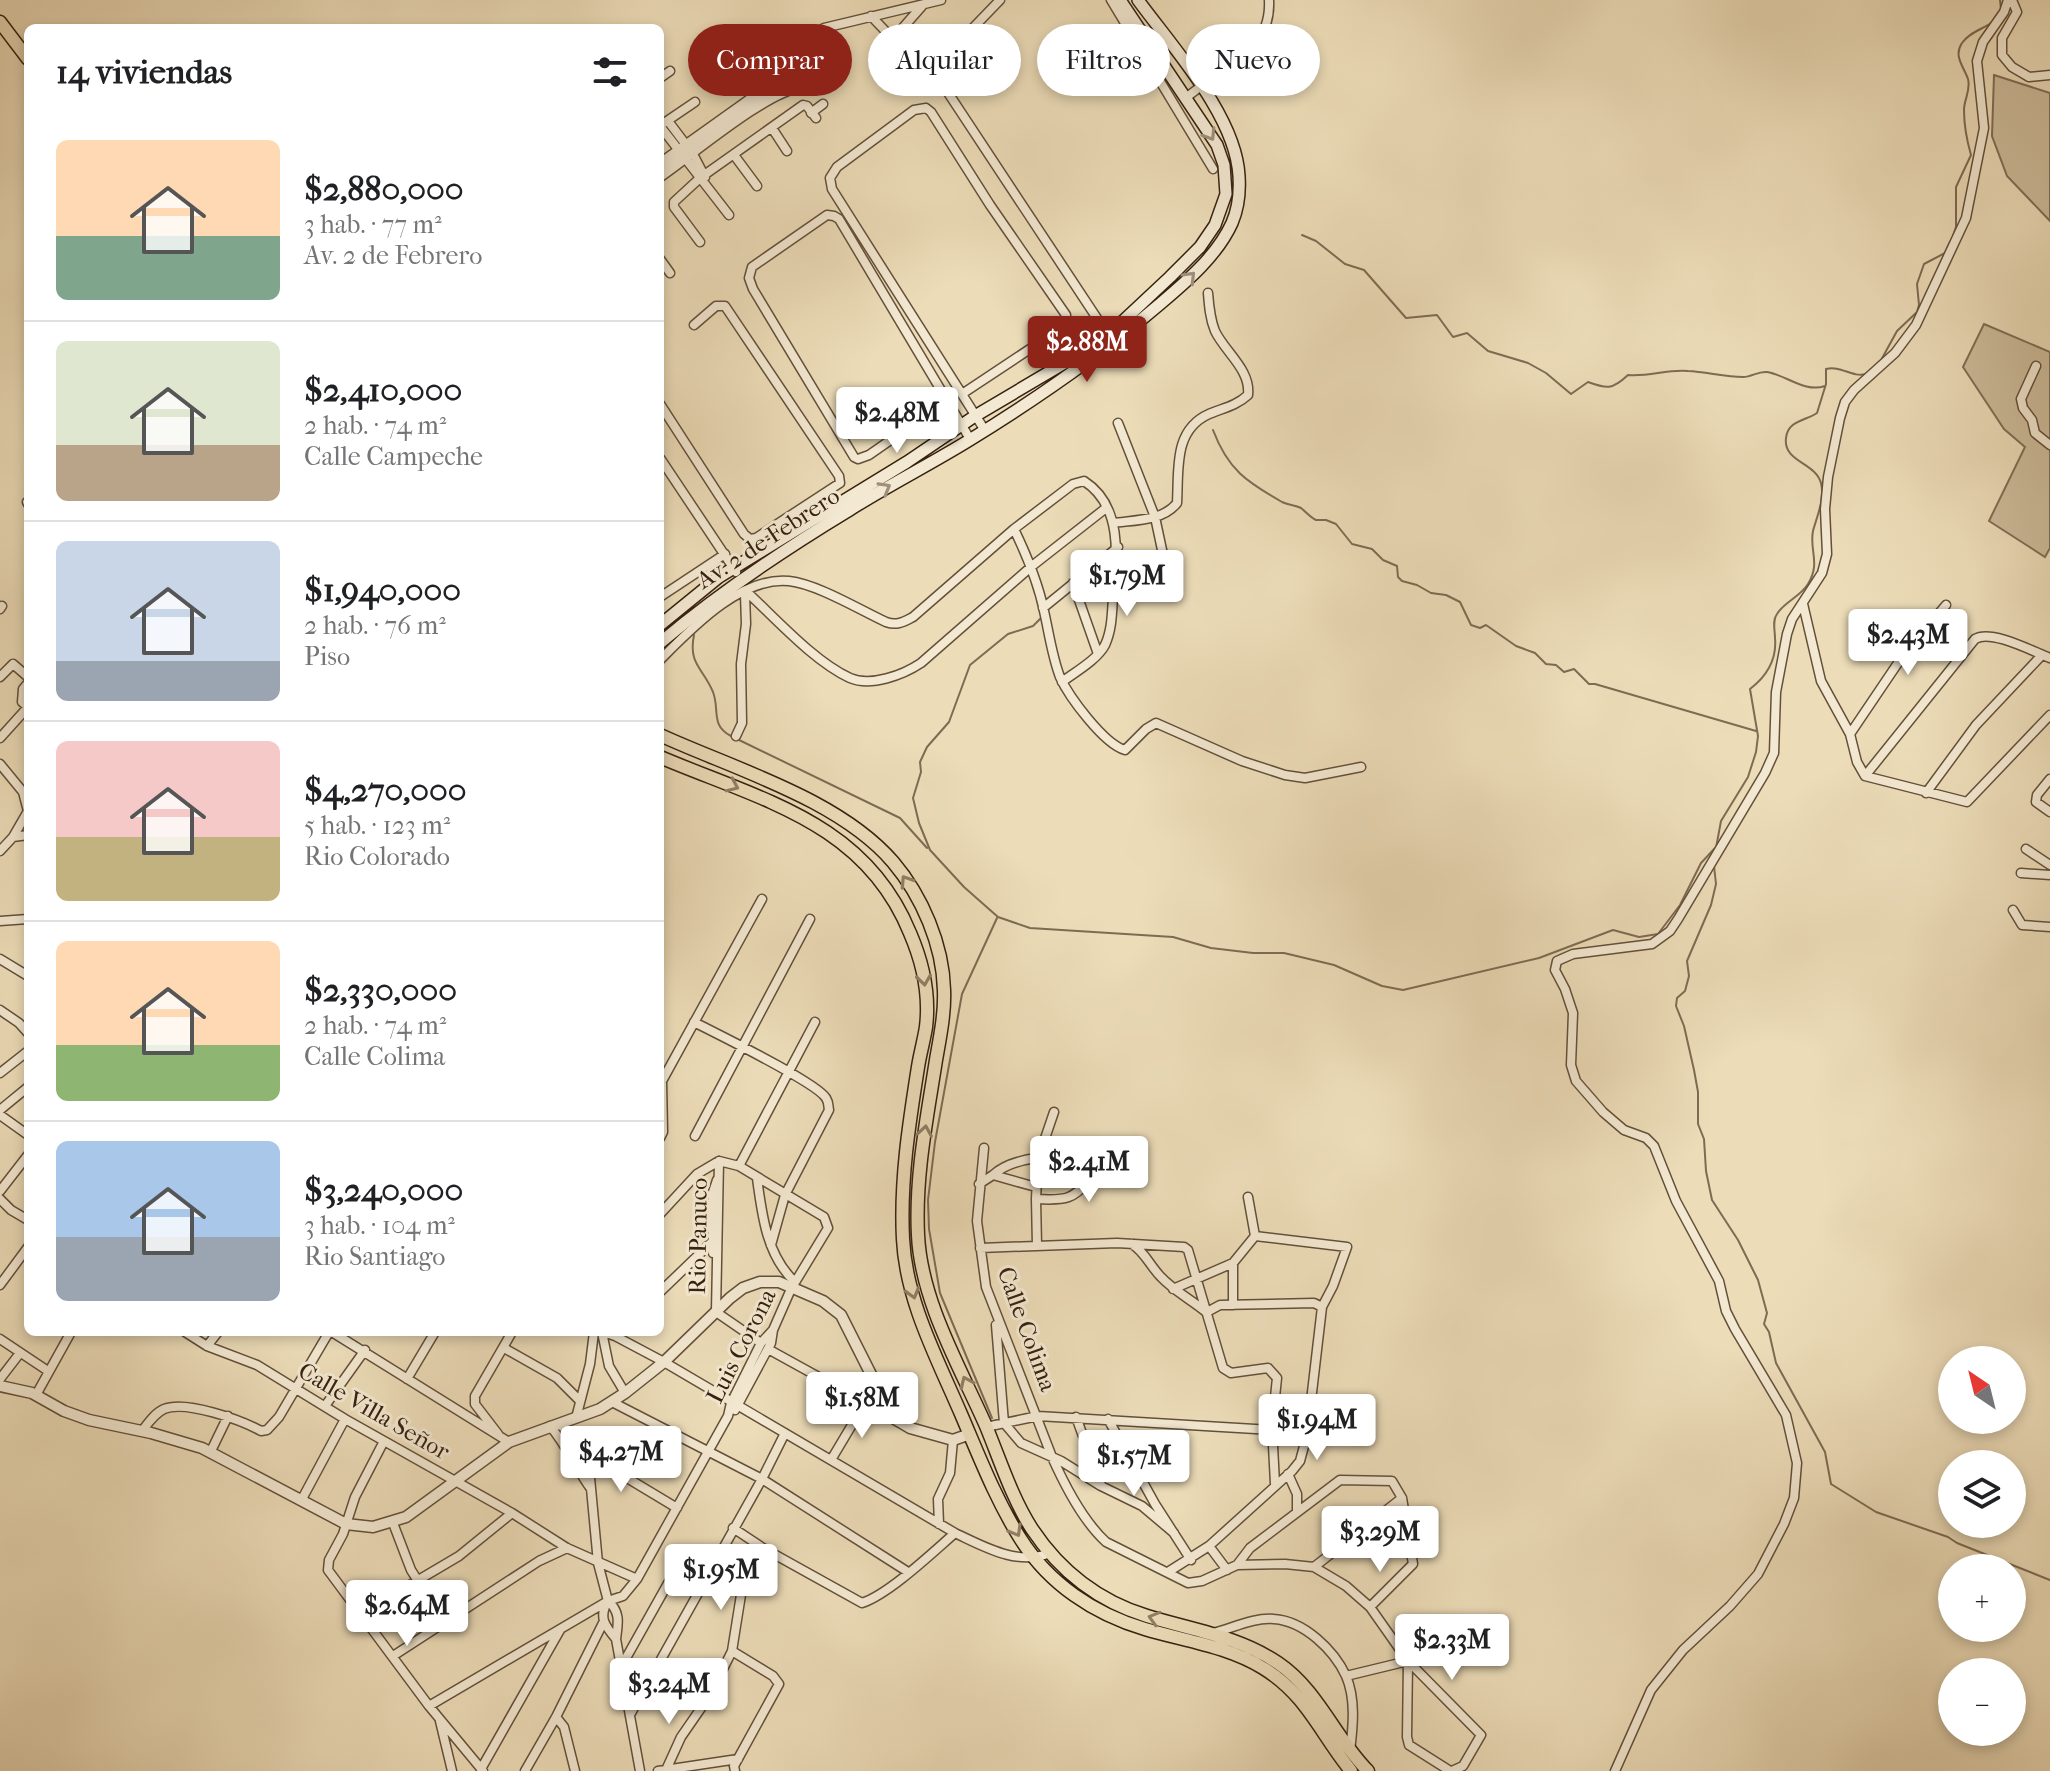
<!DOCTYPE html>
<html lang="es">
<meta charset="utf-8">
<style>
:root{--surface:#fff;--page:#f2f2f2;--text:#202124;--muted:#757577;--line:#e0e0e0;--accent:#8f2418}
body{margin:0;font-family:"IM FELL French Canon",serif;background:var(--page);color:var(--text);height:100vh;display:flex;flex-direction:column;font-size:30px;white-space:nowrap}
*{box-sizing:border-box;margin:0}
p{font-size:26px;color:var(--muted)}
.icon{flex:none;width:44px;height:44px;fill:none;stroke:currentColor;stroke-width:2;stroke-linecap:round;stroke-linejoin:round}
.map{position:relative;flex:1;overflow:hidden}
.drawer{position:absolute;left:24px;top:24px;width:640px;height:1312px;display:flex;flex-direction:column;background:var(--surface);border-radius:12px;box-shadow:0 4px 12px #0003}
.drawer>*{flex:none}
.guide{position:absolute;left:688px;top:24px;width:760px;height:72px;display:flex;gap:16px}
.needle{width:52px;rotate:325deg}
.tools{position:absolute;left:1938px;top:1346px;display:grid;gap:16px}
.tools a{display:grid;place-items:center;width:88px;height:88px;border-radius:50%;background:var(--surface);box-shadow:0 4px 12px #0003;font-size:40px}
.price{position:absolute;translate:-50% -68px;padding:0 18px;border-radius:8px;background:#fff;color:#222;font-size:26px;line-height:52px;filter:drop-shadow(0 2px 4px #0008)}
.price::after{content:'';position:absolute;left:50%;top:48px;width:24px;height:18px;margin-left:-12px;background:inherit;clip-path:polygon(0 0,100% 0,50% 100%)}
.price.selected{background:var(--accent);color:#fff}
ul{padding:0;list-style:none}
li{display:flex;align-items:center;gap:24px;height:200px;padding:0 32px}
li+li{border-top:2px solid var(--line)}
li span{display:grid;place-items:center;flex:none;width:224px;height:160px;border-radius:12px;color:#555}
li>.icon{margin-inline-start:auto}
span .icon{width:96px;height:96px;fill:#fffc;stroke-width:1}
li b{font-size:34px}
h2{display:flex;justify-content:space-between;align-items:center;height:96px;padding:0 32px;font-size:34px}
.pill{padding:0 28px;border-radius:36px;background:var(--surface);box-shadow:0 4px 12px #0003;font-size:28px;line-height:72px}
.pill.selected{background:var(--accent);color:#fff}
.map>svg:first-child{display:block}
.green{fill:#cdbc9b;stroke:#816e56;stroke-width:2}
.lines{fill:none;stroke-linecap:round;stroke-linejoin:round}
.stream{stroke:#7e6b53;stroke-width:2}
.minor-casing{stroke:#63503a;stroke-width:11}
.tertiary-casing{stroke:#63503a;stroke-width:13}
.secondary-casing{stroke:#352110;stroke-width:14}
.primary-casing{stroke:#352110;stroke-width:15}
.minor{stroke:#f3e8d1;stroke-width:8}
.tertiary{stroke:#f3e8d1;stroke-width:10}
.secondary{stroke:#f3e8d1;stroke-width:11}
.primary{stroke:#ecdcb8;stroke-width:12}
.oneway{stroke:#9e8e7a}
.oneway2{stroke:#907e64}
.labels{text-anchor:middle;stroke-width:6;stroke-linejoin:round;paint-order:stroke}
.street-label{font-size:24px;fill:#352110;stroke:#f3e8d1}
</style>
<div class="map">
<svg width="2050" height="1771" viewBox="0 0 2050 1771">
<rect width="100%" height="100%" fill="#ecdcb8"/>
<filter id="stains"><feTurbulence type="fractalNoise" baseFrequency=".0025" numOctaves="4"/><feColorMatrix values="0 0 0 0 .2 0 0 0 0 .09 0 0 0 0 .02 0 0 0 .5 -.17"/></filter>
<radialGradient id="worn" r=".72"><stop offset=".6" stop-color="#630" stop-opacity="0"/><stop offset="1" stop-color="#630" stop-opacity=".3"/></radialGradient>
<path class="green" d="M 1994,75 L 2050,93 L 2050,221 L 2007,176 L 1992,136 Z
M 1984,324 L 2050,352 L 2050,548 L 2045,557 L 1989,521 L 2025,447 L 2004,429 L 1963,367 Z"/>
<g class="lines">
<path class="stream" d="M 2000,0 L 2001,9
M 1302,235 L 1316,241 L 1345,264 L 1364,270 L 1406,318 L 1437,315 L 1453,337 L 1467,333 L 1488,351 L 1528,363 L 1546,373 L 1571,394 L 1588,382 C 1607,389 1612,390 1628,375 C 1649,377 1667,369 1688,371 C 1707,372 1725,377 1743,377 C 1752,377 1758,371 1767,372 C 1786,375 1805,393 1825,386
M 1953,236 L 1956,227 L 1956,187 L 1971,155 C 1967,141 1964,125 1964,110 C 1964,99 1971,91 1968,79 C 1964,67 1953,56 1962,43 C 1969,32 1984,29 1994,21
M 1880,362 L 1897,331 L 1917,312 L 1919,305 L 1917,284 L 1924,264 L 1945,253 L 1950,242
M 1213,430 C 1228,470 1247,482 1282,502 C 1288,505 1295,505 1301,508 C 1306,512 1310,517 1316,520 L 1326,520 L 1336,524 L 1352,544 L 1372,549 L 1383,560 L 1397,566 L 1398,577 L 1402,581 L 1417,585 L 1431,593 L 1446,595 L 1460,602 L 1471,625 L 1480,628 L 1486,625 L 1516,646 L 1535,653 L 1546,664 L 1556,665 L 1564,672 L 1574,669 L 1589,684 L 1595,684 L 1756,731
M 1041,618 L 1033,626 L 1008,634 L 970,665 L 949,722 L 927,747 L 920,762 L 921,772 L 913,798 L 919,823 L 930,850 L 964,887 L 998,917 L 1030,928 L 1173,937 L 1211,948 L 1253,953 L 1284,953 L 1334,965 L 1382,986 L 1403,990 L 1539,958 L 1613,930 L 1639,937 L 1658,934 L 1680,905 L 1701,863 L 1716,847
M 694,635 C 688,664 703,668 713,692 C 720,710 710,725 731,736
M 737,739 L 900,818 L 927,848
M 1716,848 L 1721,821 L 1748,777 L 1756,752 L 1758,736 L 1750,689 C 1767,676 1777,660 1775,638 C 1775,630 1772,621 1777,614 C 1784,602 1800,597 1808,584 C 1821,563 1809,550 1813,531 C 1817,516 1825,499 1821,483 C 1815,462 1783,462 1786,438 C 1788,420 1806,421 1817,413 L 1826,384 L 1826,369 C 1841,365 1852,378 1866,374
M 1714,866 L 1716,884 L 1711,905 L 1687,961 L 1689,976 L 1685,991 L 1677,998 L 1676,1006 L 1684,1026 L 1694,1070 L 1698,1092 L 1698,1124 L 1704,1139 L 1706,1171 L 1712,1200 L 1738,1240 L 1758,1280 L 1767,1313 L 1764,1324 L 1769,1332 L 1776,1363 L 1825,1452 L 1831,1484 L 1876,1512 L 1948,1537 L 1957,1543 L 2050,1580
M 992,1418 L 940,1293 L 929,1229 L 928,1200 L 935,1142 L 962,994 L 997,918"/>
<defs>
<path id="minor" d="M 1000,0 L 941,61 L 937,71 L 939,79 L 1108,335
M 1111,0 L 1213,169
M 2012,0 L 2017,12 L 2002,38 L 2002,55 L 2012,67 L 2029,77 L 2050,75
M 871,16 L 893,39 L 922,6
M 893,39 L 908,52
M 812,48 L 815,33 L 824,28 L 941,0
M 660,78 L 670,71
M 1186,98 C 1220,68 1272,54 1269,0
M 811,113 L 823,104
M 668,121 L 693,154 L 705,177
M 664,123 L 695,102
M 660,126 L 729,215
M 772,128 L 787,151
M 734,155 L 757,186
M 700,242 L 674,207 L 674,202 L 700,178 L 803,105 L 807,106 L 816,118
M 660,259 L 670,273
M 2036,366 L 2021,399 L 2023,408 L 2032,420 L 2035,433 L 2050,445
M 962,394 L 1063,327 L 1066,315 L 990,205 L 931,112 L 926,108 L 914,110 L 837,167 L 830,178 L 832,189 L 984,429
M 948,400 L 869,455 L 858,459 L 854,457 L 753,289 L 749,278 L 752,267 L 827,215 L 834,216 L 839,219 L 970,439
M 660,404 L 744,534 L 750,539 L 756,538 L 840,483 L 839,476 L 725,306 L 716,306 L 694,325
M 1118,423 L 1155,517 L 1168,578
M 660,458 L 736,572
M 27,502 L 28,504
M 1113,523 C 1135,520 1163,521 1177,503 C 1179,470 1173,430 1209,414 C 1223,408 1236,406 1248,395 C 1251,370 1225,352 1215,331 C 1210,319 1209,306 1208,293
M 1014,529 C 1027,556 1038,582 1044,611 C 1049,633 1052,656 1060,677 C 1069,697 1104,744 1125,750 L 1146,729 L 1156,723 L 1242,761 L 1285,775 L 1305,778 L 1361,767
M 1073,583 L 1098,654
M 660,597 L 725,554
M 1803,604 L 1821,681 L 1850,734 L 1857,762 L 1865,776 L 1967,802 L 2050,715
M 1043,608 L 1118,547
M 0,609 L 2,606
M 660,660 C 691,629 741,576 789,581 C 817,584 860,610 886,622 C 897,626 903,622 913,617 L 1014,529 L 1073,484 L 1084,481 C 1123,506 1117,557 1113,596 C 1112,613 1112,630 1105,645 C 1097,660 1075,672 1062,682
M 0,677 L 13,664 L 28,677
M 28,683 L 23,689 L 22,702 L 28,707
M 1850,734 L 1902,657 L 1946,605
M 736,736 L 742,723 L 741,664 L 746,624 L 745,594 L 749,594 C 777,620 815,662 850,678 C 871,687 903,675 921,663 L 1032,566 L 1106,508
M 0,738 L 28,707
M 0,764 L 23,792 L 28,811 L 13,837 L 0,851
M 1865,776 L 1975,639 C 1991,629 2032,651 2050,658
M 2050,779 L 2037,795 L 2036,802 L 2050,812
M 1926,793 L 1976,725 L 2042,655
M 13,837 L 28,835
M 2026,849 L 2050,865
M 2021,873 L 2050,875
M 2013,910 L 2022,925 L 2050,927
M 0,921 L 28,919
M 0,959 L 28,976
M 0,1010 L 19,1023 L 28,1033
M 694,1022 C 717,1034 816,1082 826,1098 C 829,1103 828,1105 829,1110 L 785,1195 L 771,1245
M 0,1073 L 28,1051
M 0,1110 L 28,1087
M 0,1115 L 28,1135
M 695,1136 L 810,919
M 660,1138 L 663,1132 L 662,1081 L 762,899
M 984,1148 L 977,1221 L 986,1287 L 1052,1457 C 1065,1486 1083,1521 1106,1542 L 1188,1583 L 1202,1581 L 1237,1565 L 1285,1564 L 1314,1567 L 1346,1586 L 1370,1607 L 1408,1661 L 1481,1735 L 1463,1766 L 1452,1771
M 719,1161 L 716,1312 L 761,1343
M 739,1166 L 815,1022
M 993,1175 C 1011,1158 1060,1151 1083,1162 C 1088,1165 1093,1170 1097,1174
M 757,1178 C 762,1216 767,1256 795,1282
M 979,1184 L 993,1175 L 1036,1187
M 0,1191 L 28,1155
M 1248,1197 L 1255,1236
M 0,1199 L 11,1210 L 28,1220
M 1036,1199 C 1073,1201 1071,1198 1097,1174 L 1142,1177
M 1132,1244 C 1145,1252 1150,1266 1161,1277 C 1174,1291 1192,1300 1206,1312
M 1037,1246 L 1036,1199 L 1038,1159 L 1054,1112
M 980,1248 L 1117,1243 L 1184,1247 L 1188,1250 L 1223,1368 L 1231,1373 L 1268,1368 L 1277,1378 L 1272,1426 L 1275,1484
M 713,1253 L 713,1192 L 717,1180
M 1233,1263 L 1233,1305
M 0,1285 L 28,1247
M 1173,1289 L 1233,1263 L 1255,1236 L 1347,1247 L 1333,1286 L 1322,1307
M 660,1292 L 713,1241
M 996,1325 L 1004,1423 L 1021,1443 L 1061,1461 L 1101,1486 L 1142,1506 L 1174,1533
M 185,1332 L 207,1346 L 257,1365 L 345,1419 L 512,1513 L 567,1548 L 637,1579
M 332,1332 L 509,1442
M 602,1332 L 609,1366 L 625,1393
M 603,1332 L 615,1336 L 664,1362 L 955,1533 C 985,1547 1017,1566 1050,1553
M 0,1339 L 48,1371
M 207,1346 L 218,1332
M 504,1348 L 557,1378 L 579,1400
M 768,1349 L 893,1418
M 0,1379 L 20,1353
M 407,1379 L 435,1332
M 36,1395 L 71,1332
M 612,1402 L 762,1479 L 908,1572
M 325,1406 L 365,1350
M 735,1410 L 771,1343 L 773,1330
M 1076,1417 L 1101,1485
M 576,1418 L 590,1364 L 594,1332
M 1108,1419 L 1155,1504 L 1191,1560
M 559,1424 L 572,1435 L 583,1451 L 589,1467 L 598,1563 L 608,1601 C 598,1617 605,1626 616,1639 L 640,1771
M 550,1426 C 567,1446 576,1468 591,1489
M 986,1427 L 1038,1416 L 1272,1430
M 142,1431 C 148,1423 155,1413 164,1409 C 186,1400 241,1420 261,1431 L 267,1430 L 279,1417 L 329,1332
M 498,1434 L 475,1404 L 475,1396 L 512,1332
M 384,1441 L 355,1497 L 343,1534 L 329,1560 L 328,1570 L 429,1706 L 483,1771
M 584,1452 L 677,1508
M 210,1453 L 228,1416
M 831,1460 L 865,1403
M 1288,1474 L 1297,1494 L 1297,1512
M 302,1499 L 345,1419
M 393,1523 L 411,1570 L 418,1581
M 939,1524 L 938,1499 L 950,1473 L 953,1440
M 733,1528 L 763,1548 L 862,1603 C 889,1594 932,1553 955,1533
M 1209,1546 L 1227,1570
M 1237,1565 L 1250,1548 L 1340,1480 L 1392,1481 L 1402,1498 L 1413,1564 L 1370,1607
M 1314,1567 L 1402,1498
M 1168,1572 L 1209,1546 L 1292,1471 L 1300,1461 L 1307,1435 L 1322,1307 L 1314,1303 L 1220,1305 L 1207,1312
M 608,1601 C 621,1612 618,1624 616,1639
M 361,1614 L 459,1556 L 512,1513
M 1213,1633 C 1233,1628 1254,1617 1274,1619 C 1304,1621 1334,1650 1346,1676 C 1356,1699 1353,1727 1350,1751
M 732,1651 L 773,1676 L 779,1684 L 734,1766 L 735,1771
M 393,1656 L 539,1561 L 567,1548
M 1408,1661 L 1407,1737 L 1409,1745 L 1450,1771
M 621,1667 L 680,1562
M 1346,1676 L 1408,1661
M 643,1691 L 706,1700
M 429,1706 L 608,1601 L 623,1596 L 637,1579 L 728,1416 L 731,1403 L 761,1343 L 773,1330 L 791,1289 L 828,1228 L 824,1217 L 739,1166 L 719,1161 L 697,1174 L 660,1214
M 631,1713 L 762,1479 L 785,1433
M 556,1717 L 564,1727 L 575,1771
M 440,1721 L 452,1771
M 481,1769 L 560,1630
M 666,1770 L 681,1737 L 710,1695 L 732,1651 L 744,1576 L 763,1548
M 525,1771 L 556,1717 L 603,1623
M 658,1771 L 738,1759
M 1615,1771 L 1651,1690 L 1683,1650 L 1730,1606 L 1758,1574 L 1784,1524 L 1794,1498 L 1797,1463 L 1786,1415 L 1735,1329 L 1726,1311 L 1719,1281 L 1676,1201 L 1654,1146 L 1646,1138 L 1624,1130 L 1603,1112 L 1576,1081 L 1571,1065 L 1573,1013 L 1565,989 L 1555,970 L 1557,961 L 1573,954 L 1652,944 L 1670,931 L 1678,919 L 1765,773 L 1774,753 L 1776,692 L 1787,634 L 1792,619 L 1822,573 L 1827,554 L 1825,509 L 1828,477 L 1840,418 L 1845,402 L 1854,390 L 1895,353 L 1916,325 L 1966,218 L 1984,128 L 1977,61 L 1983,42 L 2004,12 L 2008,0"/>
<path id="tertiary" d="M787 68a20 20 0 1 1 40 0a20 20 0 1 1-40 0Z
M 660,164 L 778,80 L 787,67
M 660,176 C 691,155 768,89 801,87
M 0,1386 L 32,1393 L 64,1411 L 89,1420 L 151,1433 L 202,1448 L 346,1524 L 373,1527 L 406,1517 L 509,1442 L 600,1409 L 625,1393 L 664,1362 L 730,1298 L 743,1288 L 760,1282 L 779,1282 L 823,1301 L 841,1315 L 893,1418 L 910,1428 L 953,1440 L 970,1434"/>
<path id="secondary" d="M 660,625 L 719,577 L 907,462 L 975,416 L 1078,355 L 1123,321 L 1170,277 L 1200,247 L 1215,225 L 1226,194 L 1224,165 L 1217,145 L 1120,0
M 660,643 C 719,593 782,551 848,511 C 887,486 929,465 968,441 C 1035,400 1100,355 1160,304 C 1186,282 1217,256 1232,223 C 1238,209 1240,191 1239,176 C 1236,116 1173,48 1138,0"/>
<path id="primary" d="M 0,22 L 28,59
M 660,735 C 734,769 839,799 893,862 C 922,896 943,945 944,990 C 945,1013 940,1037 936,1060 C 927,1118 915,1176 918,1235 C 921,1301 960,1367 986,1426 C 1000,1460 1012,1498 1032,1529 C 1060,1571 1098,1601 1147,1616 C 1192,1630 1238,1636 1278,1663 C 1318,1690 1335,1738 1368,1771
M 660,757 C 761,800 865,822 910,933 C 923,963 930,994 926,1027 C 924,1040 920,1054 918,1067 C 909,1124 900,1181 903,1239 C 906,1301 937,1358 961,1414 C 979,1456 996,1500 1020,1538 C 1049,1584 1094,1614 1145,1629 C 1185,1641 1227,1646 1263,1668 C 1307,1695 1320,1733 1351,1771"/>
</defs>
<use href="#minor" class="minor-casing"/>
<use href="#tertiary" class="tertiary-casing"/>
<use href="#secondary" class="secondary-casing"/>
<use href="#primary" class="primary-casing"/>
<use href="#minor" class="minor"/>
<use href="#tertiary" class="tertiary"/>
<use href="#secondary" class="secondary"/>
<use href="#primary" class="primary"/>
</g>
<defs><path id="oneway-chevron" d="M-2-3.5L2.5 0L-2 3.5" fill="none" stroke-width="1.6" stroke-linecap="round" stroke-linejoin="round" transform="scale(2)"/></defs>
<g class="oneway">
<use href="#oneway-chevron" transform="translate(1210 135) rotate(58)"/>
<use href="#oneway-chevron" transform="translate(1190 277) rotate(-46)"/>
<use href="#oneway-chevron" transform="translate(885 488) rotate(-30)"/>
</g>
<g class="oneway2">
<use href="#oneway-chevron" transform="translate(733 786) rotate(24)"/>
<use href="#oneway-chevron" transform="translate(906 881) rotate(-123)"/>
<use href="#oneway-chevron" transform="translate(924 980) rotate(82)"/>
<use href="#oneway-chevron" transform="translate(925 1131) rotate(-81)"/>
<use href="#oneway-chevron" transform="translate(913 1293) rotate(74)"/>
<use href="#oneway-chevron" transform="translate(966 1382) rotate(-114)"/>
<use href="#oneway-chevron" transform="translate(1016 1531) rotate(60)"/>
<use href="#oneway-chevron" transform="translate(1154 1618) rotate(-164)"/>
</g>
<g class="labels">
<g class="street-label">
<text transform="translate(768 538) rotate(-33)" y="8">Av. 2 de Febrero</text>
<text transform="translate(698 1236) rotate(-89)" y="8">Rio Panuco</text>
<text transform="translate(1027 1329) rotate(70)" y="8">Calle Colima</text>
<text transform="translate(741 1346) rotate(-63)" y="8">Luis Corona</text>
<text transform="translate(374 1411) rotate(30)" y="8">Calle Villa Señor</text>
</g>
</g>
<rect width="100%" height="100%" filter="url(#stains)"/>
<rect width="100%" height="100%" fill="url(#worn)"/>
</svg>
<div class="tools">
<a><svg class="needle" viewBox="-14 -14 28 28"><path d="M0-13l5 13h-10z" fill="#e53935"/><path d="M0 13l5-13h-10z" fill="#757577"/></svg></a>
<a><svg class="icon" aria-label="layers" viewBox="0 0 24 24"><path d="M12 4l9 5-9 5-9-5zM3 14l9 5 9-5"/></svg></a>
<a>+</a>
<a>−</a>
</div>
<b class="price selected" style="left:1087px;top:384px">$2.88M</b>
<b class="price" style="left:897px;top:455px">$2.48M</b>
<b class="price" style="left:1127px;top:618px">$1.79M</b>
<b class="price" style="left:1908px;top:677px">$2.43M</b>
<b class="price" style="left:1089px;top:1204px">$2.41M</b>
<b class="price" style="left:862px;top:1440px">$1.58M</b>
<b class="price" style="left:1317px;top:1462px">$1.94M</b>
<b class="price" style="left:621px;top:1494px">$4.27M</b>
<b class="price" style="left:1134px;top:1498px">$1.57M</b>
<b class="price" style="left:1380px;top:1574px">$3.29M</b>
<b class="price" style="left:721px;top:1612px">$1.95M</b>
<b class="price" style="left:407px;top:1648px">$2.64M</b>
<b class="price" style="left:1452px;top:1682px">$2.33M</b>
<b class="price" style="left:669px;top:1726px">$3.24M</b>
<div class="guide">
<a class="pill selected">Comprar</a>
<a class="pill">Alquilar</a>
<a class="pill">Filtros</a>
<a class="pill">Nuevo</a>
</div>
<section class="drawer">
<h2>14 viviendas<svg class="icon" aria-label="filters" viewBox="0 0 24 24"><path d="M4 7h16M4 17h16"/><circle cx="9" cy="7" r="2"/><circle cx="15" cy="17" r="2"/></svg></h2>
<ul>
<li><span style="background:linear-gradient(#ffd9b3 60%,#7fa58c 0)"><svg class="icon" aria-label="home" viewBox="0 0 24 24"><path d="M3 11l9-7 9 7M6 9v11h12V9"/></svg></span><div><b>$2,880,000</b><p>3 hab. · 77 m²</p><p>Av. 2 de Febrero</p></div></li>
<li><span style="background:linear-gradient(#dfe7d0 65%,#b9a48a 0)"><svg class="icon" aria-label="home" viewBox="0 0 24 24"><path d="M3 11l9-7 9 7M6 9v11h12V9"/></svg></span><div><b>$2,410,000</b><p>2 hab. · 74 m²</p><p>Calle Campeche</p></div></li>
<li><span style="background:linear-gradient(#c9d6e8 75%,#9aa5b1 0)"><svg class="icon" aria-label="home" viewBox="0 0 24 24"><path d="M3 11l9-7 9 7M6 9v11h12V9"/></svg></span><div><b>$1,940,000</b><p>2 hab. · 76 m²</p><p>Piso</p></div></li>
<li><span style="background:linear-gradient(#f6c9c9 60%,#c2b280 0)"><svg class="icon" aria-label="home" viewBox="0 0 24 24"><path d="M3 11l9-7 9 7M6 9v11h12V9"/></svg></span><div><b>$4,270,000</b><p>5 hab. · 123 m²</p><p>Rio Colorado</p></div></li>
<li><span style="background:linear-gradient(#ffd9b3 65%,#8fb573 0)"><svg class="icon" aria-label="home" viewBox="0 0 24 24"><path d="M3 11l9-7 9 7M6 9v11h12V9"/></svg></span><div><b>$2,330,000</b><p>2 hab. · 74 m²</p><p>Calle Colima</p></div></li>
<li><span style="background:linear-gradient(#a9c7e8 60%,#9aa5b1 0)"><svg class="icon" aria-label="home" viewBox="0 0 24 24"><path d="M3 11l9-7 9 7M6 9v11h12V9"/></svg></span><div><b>$3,240,000</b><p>3 hab. · 104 m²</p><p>Rio Santiago</p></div></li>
</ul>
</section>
</div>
